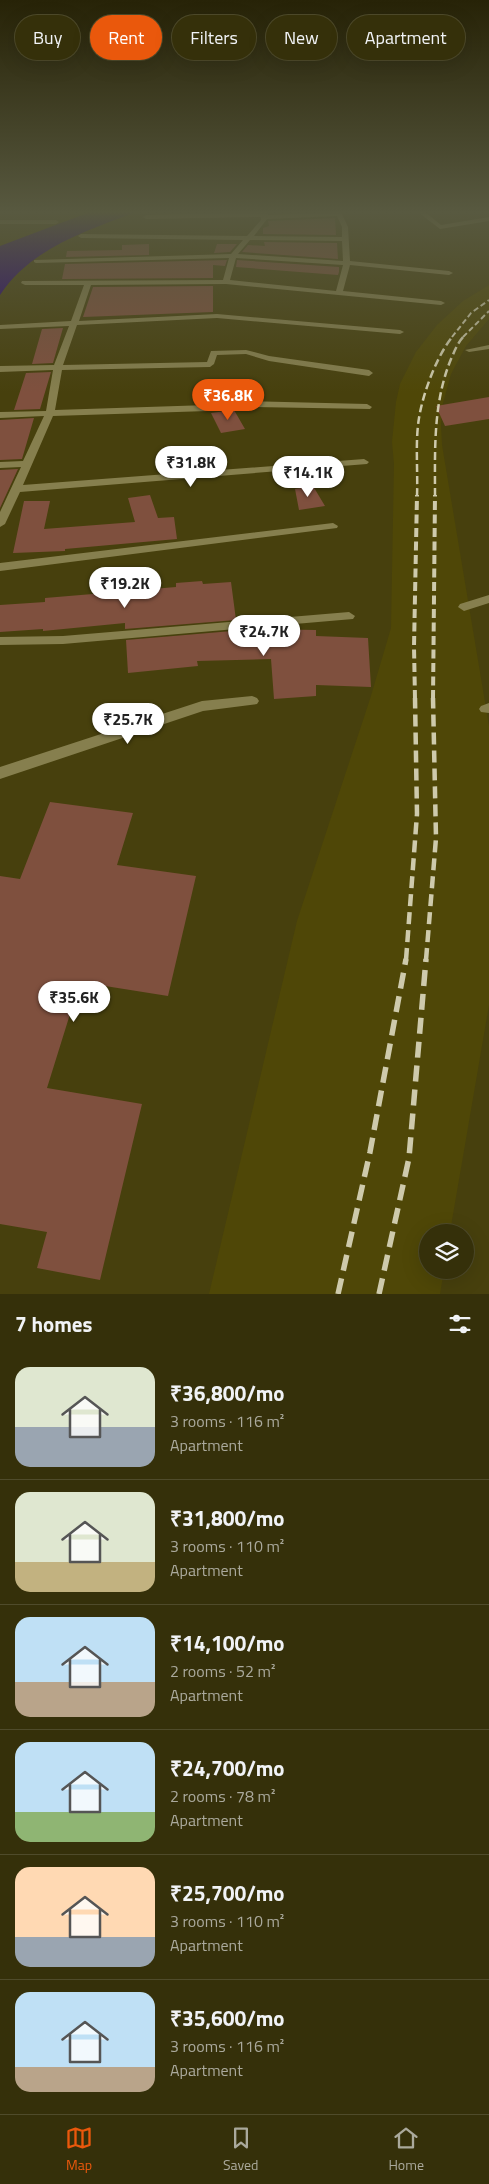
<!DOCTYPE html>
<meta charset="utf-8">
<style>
:root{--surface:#35300a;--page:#403c18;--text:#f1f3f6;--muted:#aaa99c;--line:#4f4b2b;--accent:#ea580c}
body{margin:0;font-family:"Titillium Web",sans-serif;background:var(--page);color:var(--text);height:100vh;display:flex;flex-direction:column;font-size:19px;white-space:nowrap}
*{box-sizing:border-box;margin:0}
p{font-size:16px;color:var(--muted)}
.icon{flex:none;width:28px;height:28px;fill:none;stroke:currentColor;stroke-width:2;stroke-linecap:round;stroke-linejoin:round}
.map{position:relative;height:1294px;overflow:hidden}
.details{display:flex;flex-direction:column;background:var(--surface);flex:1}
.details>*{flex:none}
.hud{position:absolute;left:15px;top:15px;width:460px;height:45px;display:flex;gap:10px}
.tools{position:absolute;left:419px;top:1224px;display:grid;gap:10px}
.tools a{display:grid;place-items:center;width:55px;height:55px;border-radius:50%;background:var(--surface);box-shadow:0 5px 20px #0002,0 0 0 1px var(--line);font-size:25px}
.price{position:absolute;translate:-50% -42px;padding:0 11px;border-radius:18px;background:#fff;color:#222;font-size:16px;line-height:32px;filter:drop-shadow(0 1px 2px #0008)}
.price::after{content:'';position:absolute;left:50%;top:30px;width:15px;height:11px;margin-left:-8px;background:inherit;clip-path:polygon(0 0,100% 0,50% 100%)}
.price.active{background:var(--accent);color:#fff}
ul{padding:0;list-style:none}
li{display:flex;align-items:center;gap:15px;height:125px;padding:0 15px}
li+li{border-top:1px solid var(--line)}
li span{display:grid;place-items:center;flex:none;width:140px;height:100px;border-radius:15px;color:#555}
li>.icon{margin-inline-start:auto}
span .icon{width:60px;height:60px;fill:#fffc;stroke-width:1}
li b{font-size:21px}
h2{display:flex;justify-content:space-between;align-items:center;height:60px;padding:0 15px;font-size:21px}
.pill{padding:0 18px;border-radius:22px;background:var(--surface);box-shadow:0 5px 20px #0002,0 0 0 1px var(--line);font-size:18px;line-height:45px}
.pill.active{background:var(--accent);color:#fff}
.tab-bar{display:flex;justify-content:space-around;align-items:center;height:70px;border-top:1px solid var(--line);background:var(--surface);font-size:14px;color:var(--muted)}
.tab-bar a{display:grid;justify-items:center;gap:2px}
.tab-bar .active{color:var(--accent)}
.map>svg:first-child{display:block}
.built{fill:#4f4707}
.water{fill:#250075}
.building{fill:#7f503e}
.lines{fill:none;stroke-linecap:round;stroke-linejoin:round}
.minor{fill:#867f4e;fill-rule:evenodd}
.rail-far4{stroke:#cecaac;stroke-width:2;stroke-dasharray:5.5 3;stroke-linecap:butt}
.rail-far3{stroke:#cecaac;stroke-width:2.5;stroke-dasharray:8 4;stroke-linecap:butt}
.rail-far2{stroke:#cecaac;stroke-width:4;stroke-dasharray:9 4.5;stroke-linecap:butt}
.rail-far1{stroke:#cecaac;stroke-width:4.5;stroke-dasharray:12 6;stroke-linecap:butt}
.rail{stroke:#cecaac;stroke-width:5.5;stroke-dasharray:16 8;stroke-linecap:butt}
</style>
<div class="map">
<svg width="489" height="1294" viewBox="0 0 489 1294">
<rect width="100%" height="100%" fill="#47400d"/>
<path class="built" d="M 489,285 L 489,319 L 466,346 L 451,374 L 442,407 L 441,425 L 442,445 L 489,726 L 489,1005 L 450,1232 L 428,1232 L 428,1270 L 444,1270 L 440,1294 L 209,1294 L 297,921 L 370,699 L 391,628 L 394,464 L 392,442 L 396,402 L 400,384 L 416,352 L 437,325 L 463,301 Z"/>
<path class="water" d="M 90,212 L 136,212 C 86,231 31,248 0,295 L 0,246 Z"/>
<path class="building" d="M 335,218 L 336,235 L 263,234 L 263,228 L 269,226 L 268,221 Z
M 264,242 L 337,243 L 338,259 L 242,252 L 248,245 L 265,246 Z
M 149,244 L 149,255 L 66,257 L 67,251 L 122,250 L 122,245 Z
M 217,244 L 237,244 L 230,252 L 214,253 Z
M 227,260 L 225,266 L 213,265 L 213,278 L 62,279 L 65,264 Z
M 237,260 L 339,267 L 339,272 L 338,275 L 236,267 Z
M 213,286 L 213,312 L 83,317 L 93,287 Z
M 63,328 L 53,363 L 32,364 L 42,329 Z
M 51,372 L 40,409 L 14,410 L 26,373 Z
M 489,397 L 489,419 L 445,426 L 436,406 Z
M 234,410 L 245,429 L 221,433 L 211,413 Z
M 34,418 L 22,459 L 0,460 L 0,420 Z
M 18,469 L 0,508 L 0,470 Z
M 313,486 L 325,506 L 299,510 L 295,489 Z
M 150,495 L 158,518 L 174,517 L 177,539 L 65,549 L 65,551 L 13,553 L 24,501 L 50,501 L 44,529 L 135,522 L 128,498 Z
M 202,581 L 203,584 L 231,582 L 236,620 L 125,629 L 125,623 L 43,631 L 43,629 L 0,632 L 0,605 L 45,602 L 45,598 L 176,587 L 176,583 Z
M 257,629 L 316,630 L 316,636 L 368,638 L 371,687 L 316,685 L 316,696 L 274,699 L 271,659 L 197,661 L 198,666 L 128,673 L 126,640 Z
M 50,802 L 133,813 L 117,865 L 196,876 L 168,996 L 80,982 L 47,1088 L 142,1104 L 100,1280 L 37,1268 L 47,1232 L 0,1224 L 0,876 L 20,879 Z"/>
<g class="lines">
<path class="minor" d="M 262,212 L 268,212 L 268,215 L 341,212 L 348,227 L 350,261 L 449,271 L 453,273 L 449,275 L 350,265 L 343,291 L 441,301 L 445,303 L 441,305 L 226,284 L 91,285 L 79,321 L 217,314 L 400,330 L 404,332 L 400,334 L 217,318 L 77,325 L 63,365 L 207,362 L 211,351 L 246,350 L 269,356 L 369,370 L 373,373 L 369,376 L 269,361 L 246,354 L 217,355 L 214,364 L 210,367 L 62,370 L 55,410 L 208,405 L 247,401 L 367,404 L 372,407 L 370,409 L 247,407 L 208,411 L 53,416 L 23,485 L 364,459 L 369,462 L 367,464 L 20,492 L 5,524 L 0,527 L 0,512 L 21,467 L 0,468 L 0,462 L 23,461 L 44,416 L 0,418 L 0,412 L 46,411 L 53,370 L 0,372 L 0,366 L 54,365 L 69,326 L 0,329 L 0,325 L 71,321 L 84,285 L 25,285 L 21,283 L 22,281 L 223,280 L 229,258 L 36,263 L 34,262 L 34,260 L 231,254 L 243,240 L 81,238 L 78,236 L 81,234 L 247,236 L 261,220 L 261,217 L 146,219 L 143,217 L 146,215 ZM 337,216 L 342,227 L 342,237 L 254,236 L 267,219 ZM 250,240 L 342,241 L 343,261 L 238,254 ZM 236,258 L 343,265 L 336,291 L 230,280 Z
M 418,212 L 425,212 L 441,225 L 489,217 L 489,221 L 440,229 Z
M 0,220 L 56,220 L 59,222 L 56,224 L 0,224 Z
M 489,345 L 489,349 L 469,352 L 465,350 Z
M 333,523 L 338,526 L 337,528 L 0,571 L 0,563 Z
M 489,595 L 489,603 L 464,611 L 458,607 L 460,604 Z
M 349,612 L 355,616 L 353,619 L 63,644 L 0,645 L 0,637 L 63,636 Z
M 252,696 L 257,698 L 259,701 L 257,704 L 203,711 L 0,779 L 0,767 L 202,701 Z
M 489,703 L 489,713 L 481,712 L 479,709 L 481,706 Z"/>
<path class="rail-far4" d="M 452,337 L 471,313 L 489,300
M 463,337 L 489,311"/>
<path class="rail-far3" d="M 417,496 C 418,471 415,442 419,418 C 423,393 437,355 453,336
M 435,496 C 435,449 433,403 451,359 C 455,350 458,342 464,336"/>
<path class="rail-far2" d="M 415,699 L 414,647 L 417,495
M 433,699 L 435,495"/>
<path class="rail-far1" d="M 406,960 L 417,814 L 415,698
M 426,960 L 436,838 L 433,698"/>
<path class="rail" d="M 338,1294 L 370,1152 L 406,959
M 379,1294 L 409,1158 L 426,959"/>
</g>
<linearGradient id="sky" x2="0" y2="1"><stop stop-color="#272307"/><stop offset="0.54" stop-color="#585940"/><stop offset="1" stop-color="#585940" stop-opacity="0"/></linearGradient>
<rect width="489" height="393" fill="url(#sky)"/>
</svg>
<div class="tools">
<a><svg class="icon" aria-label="layers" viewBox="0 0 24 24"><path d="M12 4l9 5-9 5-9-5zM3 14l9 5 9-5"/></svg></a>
</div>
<b class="price active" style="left:228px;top:421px">₹36.8K</b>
<b class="price" style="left:191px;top:488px">₹31.8K</b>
<b class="price" style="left:308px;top:498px">₹14.1K</b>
<b class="price" style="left:125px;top:609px">₹19.2K</b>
<b class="price" style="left:264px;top:657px">₹24.7K</b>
<b class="price" style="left:128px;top:745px">₹25.7K</b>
<b class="price" style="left:74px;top:1023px">₹35.6K</b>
<div class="hud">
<a class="pill">Buy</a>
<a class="pill active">Rent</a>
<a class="pill">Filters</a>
<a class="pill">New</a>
<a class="pill">Apartment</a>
</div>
</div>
<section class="details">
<h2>7 homes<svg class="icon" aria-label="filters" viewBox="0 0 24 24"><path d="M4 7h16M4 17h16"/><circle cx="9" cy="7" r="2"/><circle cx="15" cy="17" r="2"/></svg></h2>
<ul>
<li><span style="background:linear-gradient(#dfe7d0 60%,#9aa5b1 0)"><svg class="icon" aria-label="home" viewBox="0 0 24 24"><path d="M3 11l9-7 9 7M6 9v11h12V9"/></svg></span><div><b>₹36,800/mo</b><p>3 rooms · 116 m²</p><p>Apartment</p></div></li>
<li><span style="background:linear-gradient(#dfe7d0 70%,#c2b280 0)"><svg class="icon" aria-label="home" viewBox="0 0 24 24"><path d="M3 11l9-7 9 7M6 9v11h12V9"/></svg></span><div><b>₹31,800/mo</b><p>3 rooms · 110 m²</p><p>Apartment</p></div></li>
<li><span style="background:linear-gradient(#bfe0f5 65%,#b9a48a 0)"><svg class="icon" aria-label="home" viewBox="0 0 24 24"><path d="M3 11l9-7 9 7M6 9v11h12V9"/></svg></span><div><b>₹14,100/mo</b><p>2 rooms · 52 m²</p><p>Apartment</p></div></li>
<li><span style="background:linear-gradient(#bfe0f5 70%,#8fb573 0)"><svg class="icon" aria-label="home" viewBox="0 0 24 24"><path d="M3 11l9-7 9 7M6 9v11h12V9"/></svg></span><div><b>₹24,700/mo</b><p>2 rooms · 78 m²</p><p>Apartment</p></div></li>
<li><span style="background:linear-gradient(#ffd9b3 70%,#9aa5b1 0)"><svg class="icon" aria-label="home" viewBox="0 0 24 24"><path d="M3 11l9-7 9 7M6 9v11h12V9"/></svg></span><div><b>₹25,700/mo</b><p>3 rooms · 110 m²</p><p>Apartment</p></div></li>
<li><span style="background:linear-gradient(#bfe0f5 75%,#b9a48a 0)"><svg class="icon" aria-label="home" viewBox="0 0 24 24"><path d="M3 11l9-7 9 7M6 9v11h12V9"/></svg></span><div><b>₹35,600/mo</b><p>3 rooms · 116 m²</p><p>Apartment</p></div></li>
</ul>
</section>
<nav class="tab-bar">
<a class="active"><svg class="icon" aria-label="map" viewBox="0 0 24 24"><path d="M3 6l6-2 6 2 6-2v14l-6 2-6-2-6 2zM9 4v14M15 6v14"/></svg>Map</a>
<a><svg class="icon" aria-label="saved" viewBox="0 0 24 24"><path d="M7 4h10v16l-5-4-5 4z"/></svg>Saved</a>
<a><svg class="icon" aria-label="home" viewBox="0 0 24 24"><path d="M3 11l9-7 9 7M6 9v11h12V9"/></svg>Home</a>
</nav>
